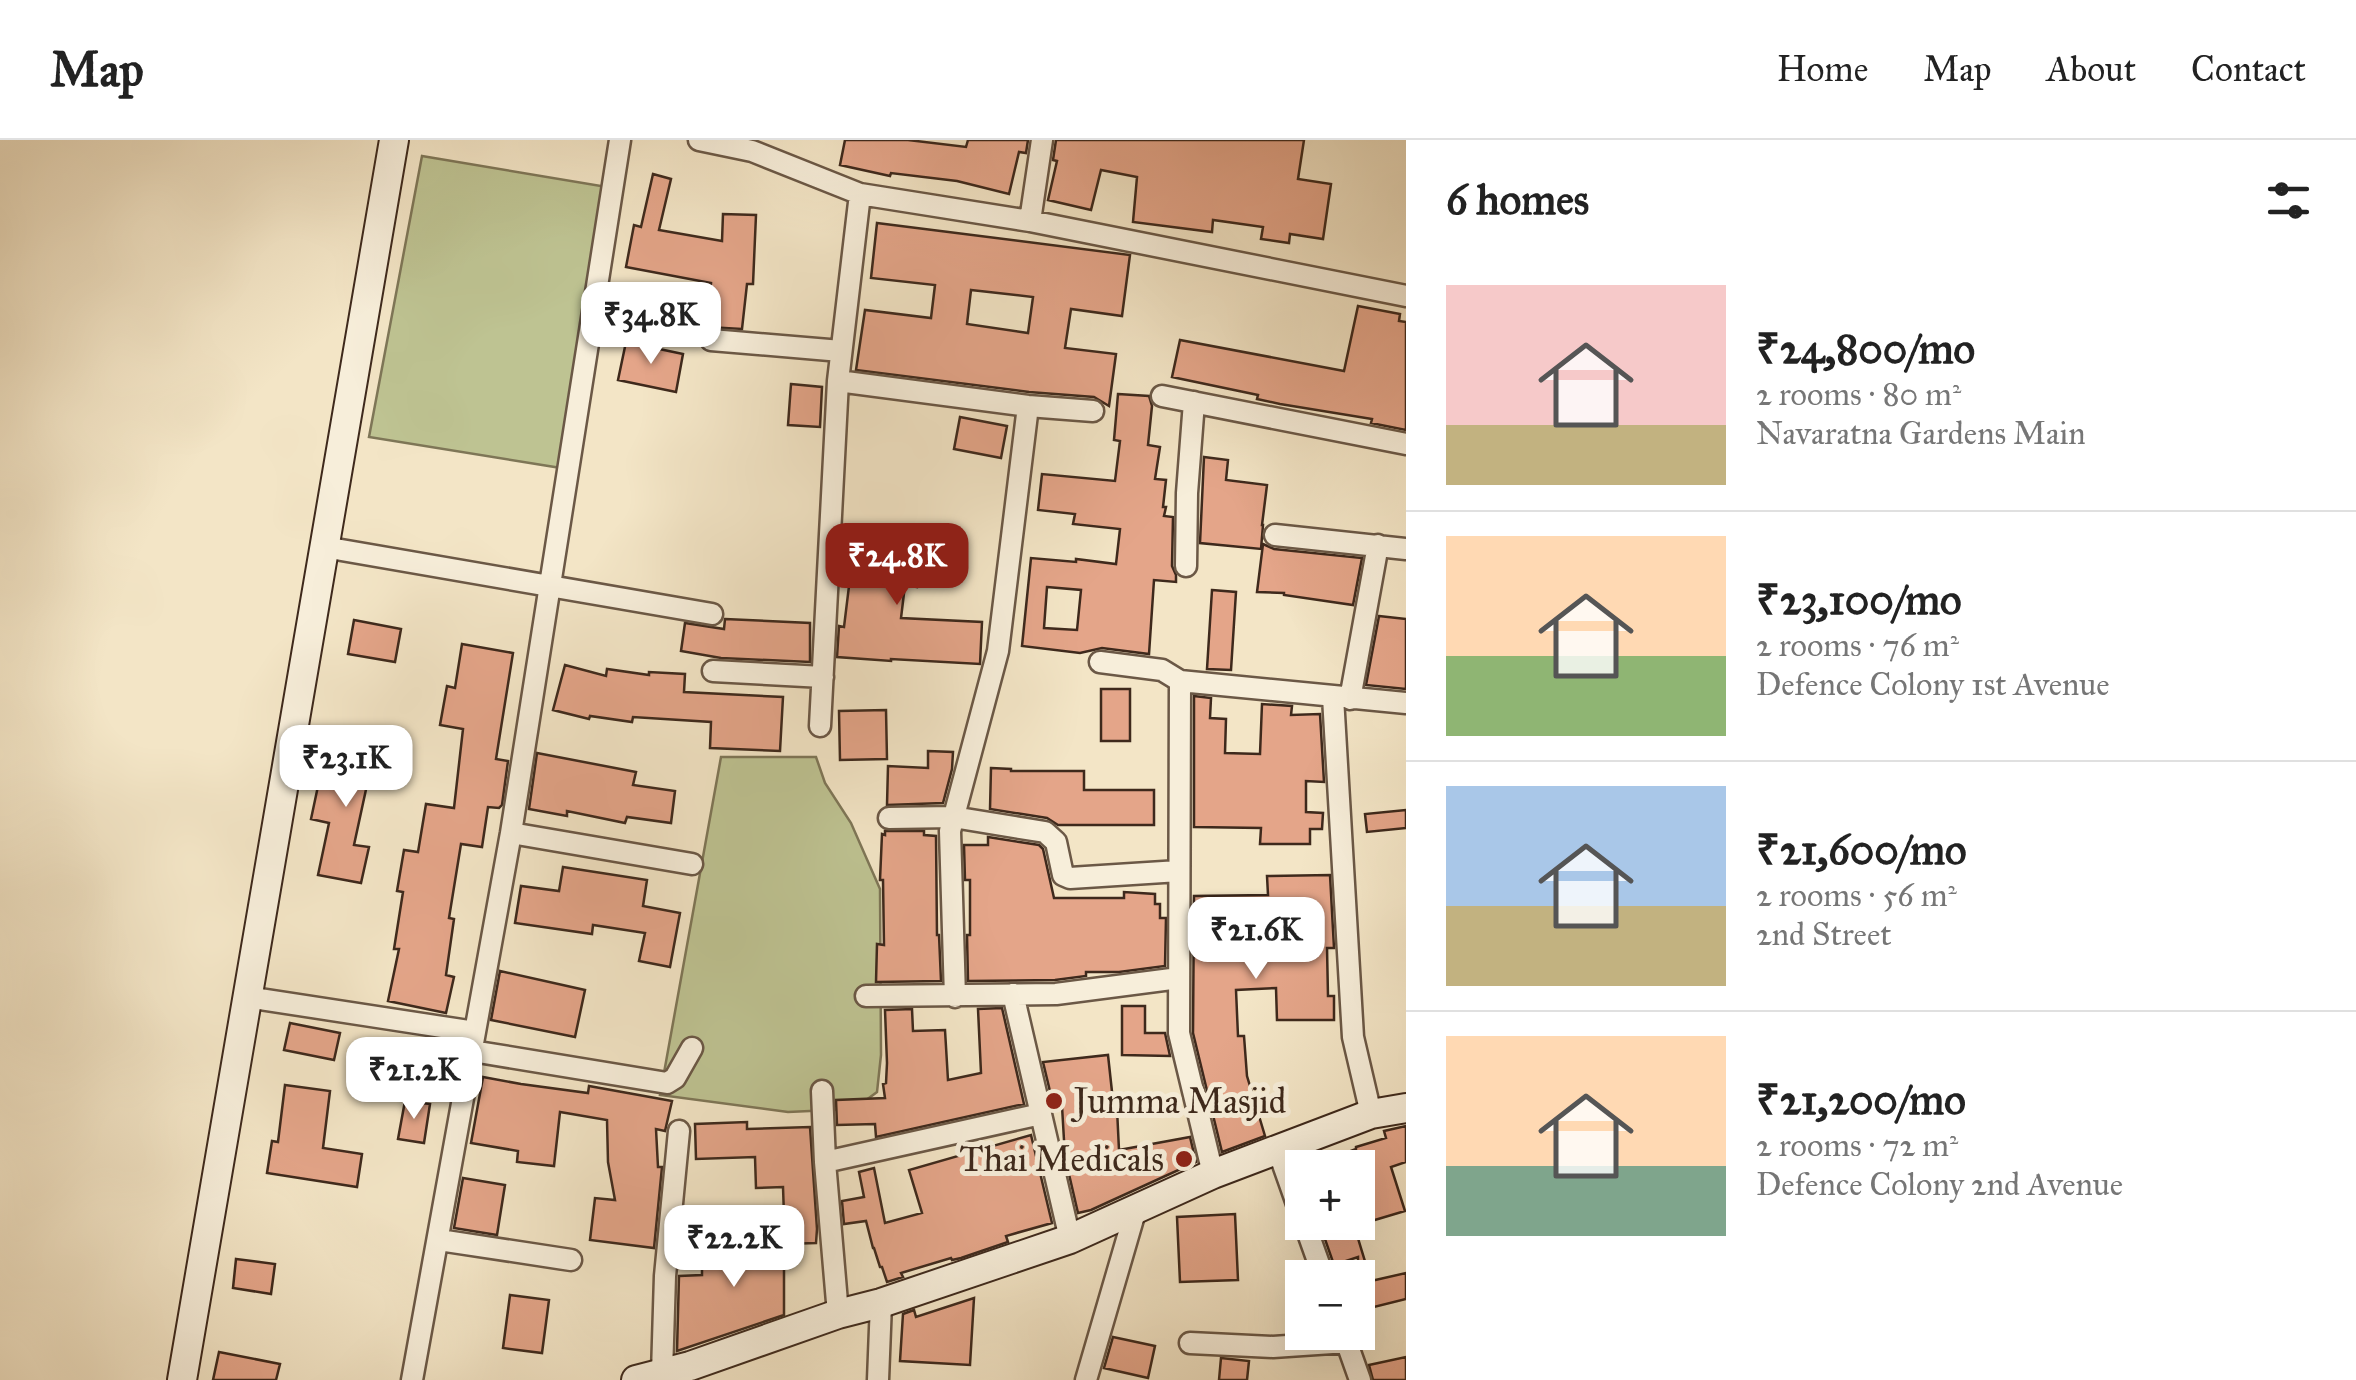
<!DOCTYPE html>
<meta charset="utf-8">
<style>
:root{--surface:#fff;--page:#f6f6f6;--text:#222;--muted:#767676;--line:#e0e0e0;--accent:#8f2418}
body{margin:0;font-family:"IM FELL Great Primer",serif;background:var(--page);color:var(--text);height:100vh;display:flex;flex-direction:column;font-size:38px;white-space:nowrap}
*{box-sizing:border-box;margin:0}
p{font-size:32px;color:var(--muted)}
.icon{flex:none;width:55px;height:55px;fill:none;stroke:currentColor;stroke-width:2;stroke-linecap:round;stroke-linejoin:round}
.map{position:relative;flex:1;overflow:hidden}
.panel{display:flex;flex-direction:column;background:var(--surface);width:950px}
.panel>*{flex:none}
.buttons{position:absolute;left:1285px;top:1010px;display:grid;gap:20px}
.buttons a{display:grid;place-items:center;width:90px;height:90px;border-radius:0px;background:var(--surface);box-shadow:0 10px 40px #0002;font-size:50px}
.price{position:absolute;translate:-50% -85px;padding:0 22px;border-radius:20px;background:#fff;color:#222;font-size:32px;line-height:65px;filter:drop-shadow(0 2px 5px #0008)}
.price::after{content:'';position:absolute;left:50%;top:60px;width:30px;height:22px;margin-left:-15px;background:inherit;clip-path:polygon(0 0,100% 0,50% 100%)}
.price.selected{background:var(--accent);color:#fff}
ul{padding:0;list-style:none}
li{display:flex;align-items:center;gap:30px;height:250px;padding:0 40px}
li+li{border-top:2px solid var(--line)}
li span{display:grid;place-items:center;flex:none;width:280px;height:200px;border-radius:0px;color:#555}
li>.icon{margin-inline-start:auto}
span .icon{width:120px;height:120px;fill:#fffc;stroke-width:1}
li b{font-size:42px}
h2{display:flex;justify-content:space-between;align-items:center;height:120px;padding:0 40px;font-size:42px}
header{display:flex;align-items:center;gap:60px;box-sizing:border-box;height:140px;padding:0 50px;background:var(--surface);border-bottom:2px solid var(--line)}
header strong{font-size:48px}
nav{display:flex;gap:55px;margin-inline-start:auto;font-size:35px}
main{display:flex;flex:1;min-height:0}
.map>svg:first-child{display:block}
.green{fill:#bec392;stroke:#7e7657;stroke-width:2.5}
.building{fill:#e4a589;stroke:#3e291c;stroke-width:2.5;fill-rule:evenodd}
.lines{fill:none;stroke-linecap:round;stroke-linejoin:round}
.street-casing{stroke:#6b5846;stroke-width:25}
.secondary-casing{stroke:#3e291c;stroke-width:32}
.street{stroke:#f7eeda;stroke-width:20}
.secondary{stroke:#f7eeda;stroke-width:28}
.poi-dot{fill:#8f2418;stroke:#f7eeda;stroke-width:4}
.labels{text-anchor:middle;stroke-width:10;stroke-linejoin:round;paint-order:stroke}
.poi-label{font-size:35px;fill:#3e291c;stroke:#f7eeda;text-anchor:start}
</style>
<header>
<strong>Map</strong>
<nav><a>Home</a><a>Map</a><a>About</a><a>Contact</a></nav>
</header>
<main>
<div class="map">
<svg width="1406" height="1240" viewBox="0 0 1406 1240">
<rect width="100%" height="100%" fill="#f3e5c6"/>
<filter id="stains"><feTurbulence type="fractalNoise" baseFrequency=".002" numOctaves="4"/><feColorMatrix values="0 0 0 0 .2 0 0 0 0 .09 0 0 0 0 .02 0 0 0 .5 -.17"/></filter>
<radialGradient id="worn" r=".72"><stop offset=".6" stop-color="#630" stop-opacity="0"/><stop offset="1" stop-color="#630" stop-opacity=".3"/></radialGradient>
<path class="green" d="M 422,16 L 607,47 L 561,328 L 369,297 Z
M 721,617 L 816,617 L 825,643 L 851,683 L 880,749 L 881,915 L 877,952 L 854,969 L 788,972 L 660,955 Z"/>
<path class="building" d="M 845,0 L 908,0 L 966,7 L 968,0 L 1028,0 L 1026,13 L 1019,12 L 1009,54 L 957,41 L 891,33 L 890,36 L 840,25 Z
M 1056,0 L 1304,0 L 1298,39 L 1331,44 L 1323,99 L 1290,94 L 1289,103 L 1261,99 L 1263,87 L 1213,80 L 1212,92 L 1133,82 L 1137,37 L 1101,30 L 1091,70 L 1048,60 L 1057,21 L 1053,20 Z
M 653,34 L 671,39 L 659,90 L 722,101 L 723,74 L 756,75 L 753,144 L 747,144 L 742,189 L 707,187 L 711,143 L 626,127 L 634,85 L 641,87 Z
M 877,83 L 1130,115 L 1122,176 L 1071,169 L 1065,208 L 1116,214 L 1109,266 L 1094,257 L 1029,252 L 856,230 L 865,170 L 931,178 L 935,145 L 871,138 ZM 971,150 L 1033,157 L 1028,193 L 967,184 Z
M 1358,166 L 1400,174 L 1399,181 L 1406,182 L 1406,290 L 1371,283 L 1372,279 L 1280,264 L 1257,259 L 1258,255 L 1172,237 L 1180,200 L 1344,231 Z
M 626,202 L 683,214 L 676,252 L 618,240 Z
M 791,244 L 822,247 L 820,287 L 788,285 Z
M 1118,254 L 1149,256 L 1152,266 L 1148,305 L 1160,307 L 1155,339 L 1166,340 L 1163,367 L 1166,367 L 1164,376 L 1173,377 L 1172,426 L 1176,435 L 1176,442 L 1154,440 L 1149,514 L 1102,508 L 1080,513 L 1022,506 L 1031,418 L 1076,422 L 1076,419 L 1116,424 L 1120,389 L 1073,384 L 1075,374 L 1038,370 L 1042,334 L 1115,341 L 1120,301 L 1114,300 ZM 1047,447 L 1081,450 L 1077,490 L 1044,488 Z
M 960,277 L 1007,286 L 1001,318 L 954,309 Z
M 1204,317 L 1228,320 L 1226,340 L 1267,345 L 1262,385 L 1263,385 L 1261,409 L 1200,403 Z
M 854,390 L 923,399 L 917,447 L 905,445 L 901,478 L 982,482 L 980,524 L 891,519 L 891,521 L 837,517 L 839,486 L 844,487 L 850,438 L 848,438 Z
M 1263,404 L 1274,409 L 1362,418 L 1353,465 L 1284,455 L 1284,453 L 1257,452 Z
M 1212,450 L 1236,452 L 1231,530 L 1207,529 Z
M 1379,476 L 1406,479 L 1406,549 L 1366,545 Z
M 725,479 L 810,483 L 810,522 L 721,518 L 681,511 L 685,483 L 724,489 Z
M 354,480 L 401,489 L 395,522 L 348,514 Z
M 462,504 L 513,513 L 496,619 L 508,621 L 502,665 L 499,668 L 488,667 L 482,707 L 461,704 L 449,778 L 454,779 L 446,835 L 454,837 L 446,873 L 388,861 L 399,809 L 394,809 L 403,752 L 397,751 L 404,710 L 418,712 L 426,664 L 454,668 L 463,589 L 440,585 L 447,546 L 455,548 Z
M 565,525 L 606,536 L 607,529 L 649,535 L 649,532 L 685,534 L 684,552 L 783,557 L 780,611 L 710,608 L 711,582 L 633,577 L 632,582 L 590,576 L 589,579 L 553,570 Z
M 1101,549 L 1130,549 L 1130,601 L 1101,601 Z
M 1194,556 L 1211,558 L 1210,578 L 1226,579 L 1225,613 L 1260,614 L 1262,564 L 1292,566 L 1291,575 L 1320,574 L 1324,642 L 1306,641 L 1306,672 L 1323,673 L 1322,689 L 1310,689 L 1310,704 L 1260,704 L 1261,688 L 1194,687 Z
M 886,570 L 887,619 L 840,620 L 839,571 Z
M 351,594 L 383,598 L 378,632 L 370,631 L 354,705 L 369,707 L 361,743 L 318,735 L 329,683 L 311,679 L 321,632 L 345,637 Z
M 928,611 L 953,612 L 952,629 L 943,663 L 887,665 L 888,626 L 928,628 Z
M 537,613 L 636,632 L 633,645 L 675,651 L 671,683 L 627,677 L 625,683 L 567,671 L 567,676 L 529,669 Z
M 991,628 L 1011,629 L 1011,631 L 1084,631 L 1084,650 L 1154,650 L 1154,685 L 1058,685 L 1047,678 L 990,669 Z
M 1406,670 L 1406,688 L 1367,692 L 1365,674 Z
M 885,691 L 924,691 L 924,695 L 936,696 L 937,795 L 939,795 L 941,841 L 876,842 L 877,804 L 884,805 L 883,740 L 880,740 L 882,694 L 885,695 Z
M 988,697 L 1039,705 L 1043,709 L 1054,758 L 1124,758 L 1124,752 L 1155,754 L 1155,764 L 1160,764 L 1160,778 L 1166,778 L 1165,826 L 1119,832 L 1086,832 L 1086,836 L 1055,840 L 968,841 L 967,795 L 970,795 L 970,740 L 965,740 L 964,705 L 988,705 Z
M 563,727 L 647,740 L 643,766 L 680,773 L 670,827 L 639,821 L 645,793 L 593,785 L 592,794 L 515,783 L 521,746 L 559,751 Z
M 1330,735 L 1334,808 L 1327,808 L 1328,856 L 1334,856 L 1334,880 L 1277,880 L 1276,848 L 1236,850 L 1238,896 L 1244,896 L 1247,936 L 1265,996 L 1222,1012 L 1193,893 L 1194,756 L 1268,755 L 1267,736 Z
M 500,831 L 585,850 L 575,897 L 491,880 Z
M 1122,866 L 1145,866 L 1145,893 L 1165,893 L 1170,916 L 1122,915 Z
M 1002,868 L 1024,964 L 876,997 L 875,984 L 837,985 L 836,960 L 885,958 L 883,944 L 886,943 L 887,923 L 885,870 L 912,869 L 913,891 L 945,890 L 948,940 L 981,933 L 978,869 Z
M 290,883 L 340,893 L 334,920 L 284,910 Z
M 414,904 L 439,908 L 434,940 L 409,935 Z
M 1108,915 L 1114,970 L 1117,969 L 1119,1010 L 1190,997 L 1196,1022 L 1091,1070 L 1078,1073 L 1065,1017 L 1062,966 L 1054,968 L 1043,922 Z
M 483,937 L 521,944 L 588,953 L 589,946 L 672,961 L 665,991 L 656,989 L 658,1027 L 662,1027 L 654,1108 L 590,1100 L 595,1058 L 615,1060 L 608,1022 L 607,980 L 560,972 L 554,1026 L 517,1022 L 518,1011 L 471,1003 Z
M 285,945 L 330,951 L 323,1008 L 362,1014 L 357,1047 L 267,1033 L 272,1001 L 278,1002 Z
M 405,961 L 430,964 L 424,1003 L 398,999 Z
M 747,982 L 747,989 L 810,987 L 817,1089 L 816,1103 L 785,1104 L 783,1047 L 756,1048 L 755,1017 L 696,1019 L 695,984 Z
M 1406,986 L 1406,1022 L 1391,1027 L 1405,1071 L 1358,1085 L 1358,1028 L 1312,1028 L 1312,1026 L 1356,1009 L 1356,1007 L 1386,998 L 1384,991 Z
M 1031,995 L 1052,1083 L 1006,1096 L 1008,1102 L 961,1118 L 952,1120 L 951,1118 L 901,1133 L 903,1137 L 887,1142 L 882,1127 L 880,1127 L 874,1108 L 873,1108 L 866,1081 L 844,1084 L 842,1061 L 864,1057 L 859,1032 L 874,1028 L 885,1083 L 922,1073 L 909,1030 Z
M 463,1038 L 505,1045 L 497,1095 L 454,1088 Z
M 1235,1074 L 1238,1140 L 1180,1142 L 1177,1077 Z
M 1319,1082 L 1353,1082 L 1371,1141 L 1406,1133 L 1406,1159 L 1358,1171 L 1358,1117 L 1334,1125 Z
M 784,1091 L 784,1175 L 677,1211 L 679,1136 L 702,1135 L 702,1125 L 731,1124 L 729,1094 Z
M 236,1119 L 275,1124 L 271,1154 L 233,1148 Z
M 510,1155 L 549,1160 L 542,1213 L 503,1208 Z
M 974,1158 L 970,1225 L 900,1221 L 903,1174 L 914,1170 L 916,1177 Z
M 1113,1197 L 1155,1206 L 1148,1238 L 1104,1228 Z
M 219,1212 L 280,1224 L 276,1240 L 213,1240 Z
M 1406,1217 L 1406,1240 L 1373,1240 L 1369,1225 Z
M 1221,1218 L 1249,1221 L 1247,1240 L 1219,1240 Z"/>
<g class="lines">
<defs>
<path id="street" d="M 699,0 L 752,11 L 860,54 L 1030,81 L 1406,156
M 1030,81 L 1042,0
M 711,200 L 841,211
M 838,241 L 1028,266 L 1093,271
M 1162,256 L 1406,304
M 1275,395 L 1406,409
M 324,407 L 712,474
M 1186,426 L 1187,353 L 1194,262
M 1100,522 L 1162,530 L 1180,541
M 713,531 L 823,537
M 1333,557 L 1353,897 L 1371,974
M 1350,559 L 1378,405
M 820,586 L 838,241 L 860,54
M 889,678 L 953,677 L 1045,692 L 1056,702 L 1063,735 L 1070,738 L 1179,731
M 511,693 L 692,724
M 1013,854 L 1070,1099
M 866,856 L 1056,854 L 1179,838
M 247,857 L 475,892
M 955,857 L 950,691 L 998,511 L 1028,266
M 472,911 L 667,943 L 675,938 L 692,908
M 822,951 L 825,1022 L 838,1174
M 1278,1010 L 1302,1078
M 825,1022 L 1041,974
M 1213,1034 L 1179,893 L 1180,541 L 1406,563
M 1304,1082 L 1324,1138
M 439,1100 L 571,1120
M 1343,1192 L 1360,1240
M 1190,1203 L 1273,1207 L 1347,1202
M 662,1233 L 665,1136 L 679,991
M 412,1240 L 511,693 L 620,0
M 878,1240 L 881,1163
M 1086,1240 L 1135,1072"/>
<path id="secondary" d="M 182,1240 L 394,0
M 636,1240 L 690,1226 L 838,1174 L 881,1163 L 1070,1099 L 1213,1034 L 1371,974 L 1406,968"/>
</defs>
<use href="#street" class="street-casing"/>
<use href="#secondary" class="secondary-casing"/>
<use href="#street" class="street"/>
<use href="#secondary" class="secondary"/>
</g>
<g class="poi-dot">
<circle cx="1054" cy="961" r="10"/>
<circle cx="1184" cy="1019" r="10"/>
</g>
<g class="labels">
<g class="poi-label">
<text x="1074" y="973">Jumma Masjid</text>
<text x="1164" y="1031" text-anchor="end">Thai Medicals</text>
</g>
</g>
<rect width="100%" height="100%" filter="url(#stains)"/>
<rect width="100%" height="100%" fill="url(#worn)"/>
</svg>
<div class="buttons">
<a>+</a>
<a>−</a>
</div>
<b class="price" style="left:651px;top:227px">₹34.8K</b>
<b class="price selected" style="left:897px;top:468px">₹24.8K</b>
<b class="price" style="left:346px;top:670px">₹23.1K</b>
<b class="price" style="left:1256px;top:842px">₹21.6K</b>
<b class="price" style="left:414px;top:982px">₹21.2K</b>
<b class="price" style="left:734px;top:1150px">₹22.2K</b>
</div>
<section class="panel">
<h2>6 homes<svg class="icon" aria-label="filters" viewBox="0 0 24 24"><path d="M4 7h16M4 17h16"/><circle cx="9" cy="7" r="2"/><circle cx="15" cy="17" r="2"/></svg></h2>
<ul>
<li><span style="background:linear-gradient(#f6c9c9 70%,#c2b280 0)"><svg class="icon" aria-label="home" viewBox="0 0 24 24"><path d="M3 11l9-7 9 7M6 9v11h12V9"/></svg></span><div><b>₹24,800/mo</b><p>2 rooms · 80 m²</p><p>Navaratna Gardens Main</p></div></li>
<li><span style="background:linear-gradient(#ffd9b3 60%,#8fb573 0)"><svg class="icon" aria-label="home" viewBox="0 0 24 24"><path d="M3 11l9-7 9 7M6 9v11h12V9"/></svg></span><div><b>₹23,100/mo</b><p>2 rooms · 76 m²</p><p>Defence Colony 1st Avenue</p></div></li>
<li><span style="background:linear-gradient(#a9c7e8 60%,#c2b280 0)"><svg class="icon" aria-label="home" viewBox="0 0 24 24"><path d="M3 11l9-7 9 7M6 9v11h12V9"/></svg></span><div><b>₹21,600/mo</b><p>2 rooms · 56 m²</p><p>2nd Street</p></div></li>
<li><span style="background:linear-gradient(#ffd9b3 65%,#7fa58c 0)"><svg class="icon" aria-label="home" viewBox="0 0 24 24"><path d="M3 11l9-7 9 7M6 9v11h12V9"/></svg></span><div><b>₹21,200/mo</b><p>2 rooms · 72 m²</p><p>Defence Colony 2nd Avenue</p></div></li>
</ul>
</section>
</main>
